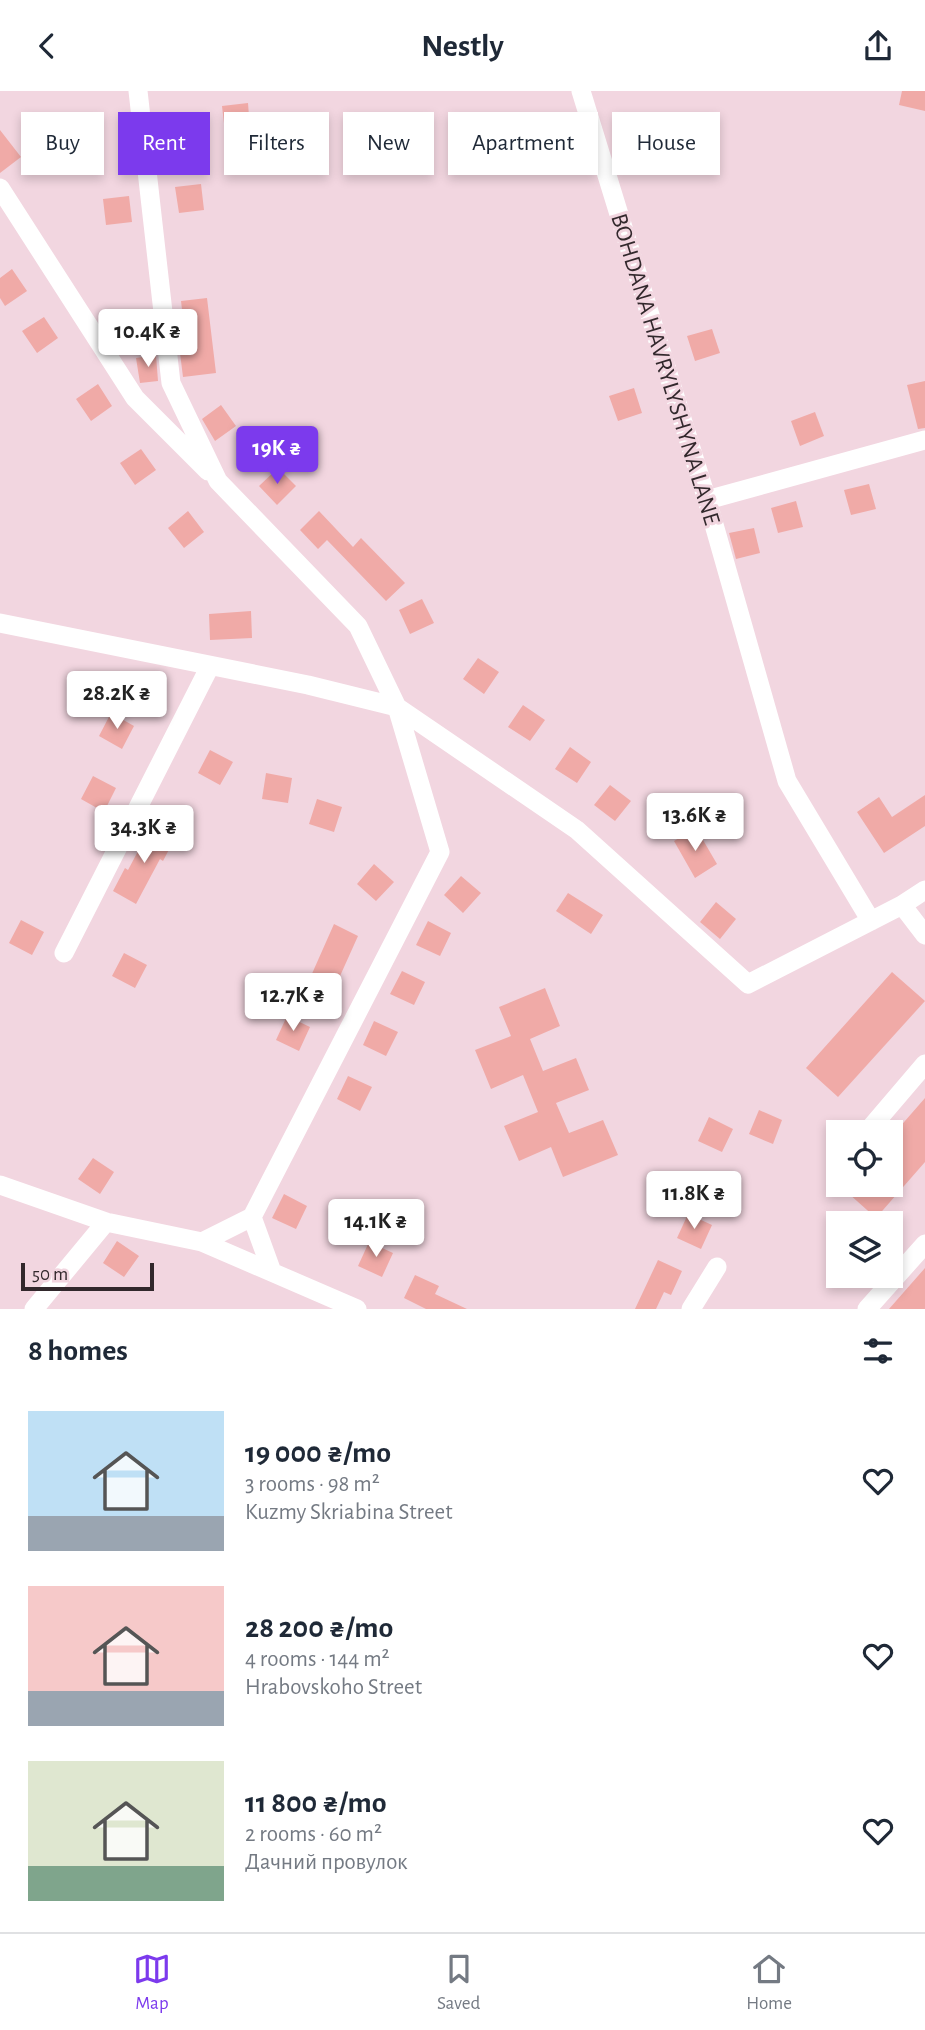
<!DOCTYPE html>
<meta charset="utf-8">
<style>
:root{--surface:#fff;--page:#f6f6f7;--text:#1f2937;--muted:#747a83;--line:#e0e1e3;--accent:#7c3aed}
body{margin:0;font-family:"Alegreya Sans",sans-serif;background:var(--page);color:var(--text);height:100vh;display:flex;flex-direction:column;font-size:26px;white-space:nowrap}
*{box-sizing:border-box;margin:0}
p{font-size:23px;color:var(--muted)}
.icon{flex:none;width:38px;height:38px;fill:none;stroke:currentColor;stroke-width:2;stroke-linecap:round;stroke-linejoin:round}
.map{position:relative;height:1218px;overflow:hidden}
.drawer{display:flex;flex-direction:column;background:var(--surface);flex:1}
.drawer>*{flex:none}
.guide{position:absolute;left:21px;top:21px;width:884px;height:63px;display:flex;gap:14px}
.fabs{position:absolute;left:826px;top:1029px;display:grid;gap:14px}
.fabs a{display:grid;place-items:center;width:77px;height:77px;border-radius:0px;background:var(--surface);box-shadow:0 4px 10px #0003;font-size:35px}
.scale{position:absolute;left:21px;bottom:18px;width:133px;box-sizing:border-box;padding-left:7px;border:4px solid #32282c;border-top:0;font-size:19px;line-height:24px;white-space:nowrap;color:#32282c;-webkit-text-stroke:5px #f2d6e0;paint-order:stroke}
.price{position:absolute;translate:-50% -60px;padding:0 16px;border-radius:7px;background:#fff;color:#222;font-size:23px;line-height:46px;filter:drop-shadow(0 2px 4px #0008)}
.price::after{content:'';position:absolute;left:50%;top:42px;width:21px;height:16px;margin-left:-10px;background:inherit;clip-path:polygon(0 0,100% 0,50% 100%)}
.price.active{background:var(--accent);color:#fff}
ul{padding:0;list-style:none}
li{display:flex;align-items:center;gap:21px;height:175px;padding:0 28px}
li span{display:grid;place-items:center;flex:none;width:196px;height:140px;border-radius:0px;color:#555}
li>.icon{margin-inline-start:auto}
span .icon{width:84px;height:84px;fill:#fffc;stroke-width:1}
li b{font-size:30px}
h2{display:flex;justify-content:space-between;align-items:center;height:84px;padding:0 28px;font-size:30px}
.pill{padding:0 24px;border-radius:0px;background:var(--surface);box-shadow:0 4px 10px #0003;font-size:24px;line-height:63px}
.pill.active{background:var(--accent);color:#fff}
header{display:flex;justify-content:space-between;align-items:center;height:91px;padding:0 28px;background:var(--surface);font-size:32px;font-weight:600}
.dock{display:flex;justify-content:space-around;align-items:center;height:98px;border-top:2px solid var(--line);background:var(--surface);font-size:19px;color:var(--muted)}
.dock a{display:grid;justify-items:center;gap:4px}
.dock .active{color:var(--accent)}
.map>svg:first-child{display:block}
.building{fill:#f0aaa7}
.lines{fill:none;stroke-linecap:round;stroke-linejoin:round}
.street{stroke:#fff;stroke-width:19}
.labels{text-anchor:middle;stroke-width:6;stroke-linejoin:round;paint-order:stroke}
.street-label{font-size:24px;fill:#32282c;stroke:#f2d6e0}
</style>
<header><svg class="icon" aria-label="back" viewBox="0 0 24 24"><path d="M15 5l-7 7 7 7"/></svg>Nestly<svg class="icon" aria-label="share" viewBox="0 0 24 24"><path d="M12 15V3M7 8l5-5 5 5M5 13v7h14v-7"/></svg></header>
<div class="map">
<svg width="925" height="1218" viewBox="0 0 925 1218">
<rect width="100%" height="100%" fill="#f2d6e0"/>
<path class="building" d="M 902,0 L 925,0 L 925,20 L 899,14 Z
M 248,12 L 250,39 L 225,41 L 222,15 Z
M 0,39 L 21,66 L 0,82 Z
M 201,93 L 204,119 L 179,122 L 175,96 Z
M 129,105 L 132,131 L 106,134 L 103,108 Z
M 12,178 L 27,200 L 5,215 L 0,207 L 0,187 Z
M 207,207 L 216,282 L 183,286 L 180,262 L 187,261 L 181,210 Z
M 44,226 L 58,247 L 37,262 L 22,240 Z
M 712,238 L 720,262 L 695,270 L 687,245 Z
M 156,264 L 158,290 L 140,292 L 136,267 Z
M 925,290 L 925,337 L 918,338 L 907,294 Z
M 98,293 L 112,315 L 91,330 L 76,308 Z
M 634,297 L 642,322 L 618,330 L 609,305 Z
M 221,314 L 236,335 L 215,350 L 202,328 Z
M 815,321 L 824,345 L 800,355 L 791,330 Z
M 141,358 L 156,379 L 135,394 L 120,372 Z
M 278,377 L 296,395 L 277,414 L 259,395 Z
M 869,393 L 876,418 L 851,424 L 844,399 Z
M 796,410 L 803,436 L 778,442 L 771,417 Z
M 188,420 L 204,441 L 184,457 L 168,437 Z
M 319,420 L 353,456 L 361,447 L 405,492 L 386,510 L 327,449 L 318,458 L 300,439 Z
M 754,437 L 760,462 L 736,468 L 729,442 Z
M 422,508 L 434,532 L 410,543 L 399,519 Z
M 251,520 L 252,547 L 210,549 L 209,523 Z
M 478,567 L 499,581 L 484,603 L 463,588 Z
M 523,614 L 545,629 L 530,650 L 508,636 Z
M 111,622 L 134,635 L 122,658 L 99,645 Z
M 570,656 L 591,671 L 577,692 L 555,678 Z
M 210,659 L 233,671 L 220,694 L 198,682 Z
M 266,682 L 292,687 L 288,712 L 262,708 Z
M 93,685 L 116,697 L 104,721 L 81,708 Z
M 610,694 L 631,710 L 615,730 L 594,714 Z
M 925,704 L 925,735 L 884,762 L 857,721 L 879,706 L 892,726 Z
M 317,708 L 342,716 L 334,741 L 309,733 Z
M 152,734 L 175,747 L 163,770 L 160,768 L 136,813 L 113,800 L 125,777 L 128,779 Z
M 696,737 L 717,773 L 695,787 L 674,750 Z
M 374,773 L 394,791 L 376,810 L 357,793 Z
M 461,785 L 481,802 L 463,822 L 444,804 Z
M 568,802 L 603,824 L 591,843 L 556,820 Z
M 716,811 L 736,828 L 720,848 L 700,831 Z
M 21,829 L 44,841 L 32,864 L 9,852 Z
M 428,830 L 451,842 L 440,865 L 416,854 Z
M 334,833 L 358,845 L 327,914 L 303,903 Z
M 124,862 L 147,874 L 135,897 L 112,885 Z
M 402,880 L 425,891 L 414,914 L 390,903 Z
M 892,881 L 925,910 L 838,1006 L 806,977 Z
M 545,897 L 560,935 L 530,948 L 543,980 L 576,967 L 589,999 L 556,1012 L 569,1042 L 603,1029 L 618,1064 L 563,1086 L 551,1056 L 519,1070 L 504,1035 L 538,1021 L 523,984 L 491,998 L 475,959 L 511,945 L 499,916 Z
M 287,925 L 310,936 L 299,960 L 276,949 Z
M 374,930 L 398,941 L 386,965 L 363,954 Z
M 348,985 L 372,996 L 360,1020 L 337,1008 Z
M 925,1007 L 925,1071 L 876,1127 L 839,1094 L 891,1094 L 891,1046 Z
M 759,1019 L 782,1029 L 773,1053 L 749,1043 Z
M 709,1026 L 733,1038 L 722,1061 L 698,1050 Z
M 93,1067 L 114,1081 L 100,1103 L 78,1088 Z
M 284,1103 L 307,1115 L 296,1138 L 272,1127 Z
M 688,1123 L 712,1134 L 701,1158 L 677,1147 Z
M 117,1150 L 139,1165 L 124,1186 L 103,1172 Z
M 369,1151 L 393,1162 L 382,1186 L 358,1175 Z
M 658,1169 L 682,1180 L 671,1204 L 664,1201 L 656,1218 L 635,1218 Z
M 925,1177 L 925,1218 L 889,1218 Z
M 415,1184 L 439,1195 L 435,1203 L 467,1218 L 426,1218 L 404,1207 Z"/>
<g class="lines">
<path class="street" d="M 138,0 L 171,292 L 218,390 L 358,535 L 397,616 L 577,739 L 748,893 L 902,814 L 925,799
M 581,0 L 707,409 L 787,690 L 871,830
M 0,97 L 135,307 L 208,380
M 707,409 L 925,349
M 0,532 L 308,594 L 397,616 L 440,761 L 252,1126 L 202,1151
M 902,814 L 925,844
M 64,862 L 210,575
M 867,1041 L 925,973
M 0,1094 L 106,1131 L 202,1151 L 357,1218
M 252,1126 L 272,1181
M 34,1218 L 106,1131
M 691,1218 L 717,1176
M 867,1218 L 925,1153"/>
</g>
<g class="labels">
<g class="street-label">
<text transform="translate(666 278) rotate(73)" y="8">BOHDANA HAVRYLYSHYNA LANE</text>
</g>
</g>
</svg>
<div class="fabs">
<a><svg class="icon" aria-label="locate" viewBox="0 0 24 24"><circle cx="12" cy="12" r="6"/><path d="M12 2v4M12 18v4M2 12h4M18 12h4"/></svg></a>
<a><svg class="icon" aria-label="layers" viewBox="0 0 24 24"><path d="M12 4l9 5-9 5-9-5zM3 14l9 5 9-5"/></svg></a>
</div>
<div class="scale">50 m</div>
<b class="price" style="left:148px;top:278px">10.4K ₴</b>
<b class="price active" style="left:277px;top:395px">19K ₴</b>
<b class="price" style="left:117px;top:640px">28.2K ₴</b>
<b class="price" style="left:695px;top:762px">13.6K ₴</b>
<b class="price" style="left:144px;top:774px">34.3K ₴</b>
<b class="price" style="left:293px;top:942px">12.7K ₴</b>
<b class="price" style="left:694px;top:1140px">11.8K ₴</b>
<b class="price" style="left:376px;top:1168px">14.1K ₴</b>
<div class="guide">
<a class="pill">Buy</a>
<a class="pill active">Rent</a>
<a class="pill">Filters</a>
<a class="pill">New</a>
<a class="pill">Apartment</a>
<a class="pill">House</a>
</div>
</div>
<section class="drawer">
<h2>8 homes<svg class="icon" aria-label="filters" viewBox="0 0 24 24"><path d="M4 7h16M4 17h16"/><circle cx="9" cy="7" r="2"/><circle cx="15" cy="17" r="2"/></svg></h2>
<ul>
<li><span style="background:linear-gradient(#bfe0f5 75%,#9aa5b1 0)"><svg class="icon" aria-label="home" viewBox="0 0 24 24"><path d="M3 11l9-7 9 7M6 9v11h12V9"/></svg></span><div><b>19 000 ₴/mo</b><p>3 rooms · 98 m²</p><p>Kuzmy Skriabina Street</p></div><svg class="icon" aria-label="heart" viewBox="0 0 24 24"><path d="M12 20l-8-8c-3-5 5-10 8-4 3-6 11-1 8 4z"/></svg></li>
<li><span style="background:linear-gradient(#f6c9c9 75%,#9aa5b1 0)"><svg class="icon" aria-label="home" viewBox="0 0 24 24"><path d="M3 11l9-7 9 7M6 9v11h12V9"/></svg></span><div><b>28 200 ₴/mo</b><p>4 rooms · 144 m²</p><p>Hrabovskoho Street</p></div><svg class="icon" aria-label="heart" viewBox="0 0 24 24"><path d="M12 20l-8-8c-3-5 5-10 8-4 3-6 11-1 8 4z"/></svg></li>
<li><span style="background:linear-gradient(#dfe7d0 75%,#7fa58c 0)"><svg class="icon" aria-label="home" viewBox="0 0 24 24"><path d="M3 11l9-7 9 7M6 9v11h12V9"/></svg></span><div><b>11 800 ₴/mo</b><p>2 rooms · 60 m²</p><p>Дачний провулок</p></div><svg class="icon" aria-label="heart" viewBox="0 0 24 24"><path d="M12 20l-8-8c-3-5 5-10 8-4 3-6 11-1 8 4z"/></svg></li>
</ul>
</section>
<nav class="dock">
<a class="active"><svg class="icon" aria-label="map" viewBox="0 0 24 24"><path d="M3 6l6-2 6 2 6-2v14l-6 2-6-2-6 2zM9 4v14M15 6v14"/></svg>Map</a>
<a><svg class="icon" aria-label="saved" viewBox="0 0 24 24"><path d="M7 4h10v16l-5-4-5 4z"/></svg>Saved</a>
<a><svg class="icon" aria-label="home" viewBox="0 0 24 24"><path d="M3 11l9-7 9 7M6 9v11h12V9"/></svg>Home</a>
</nav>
